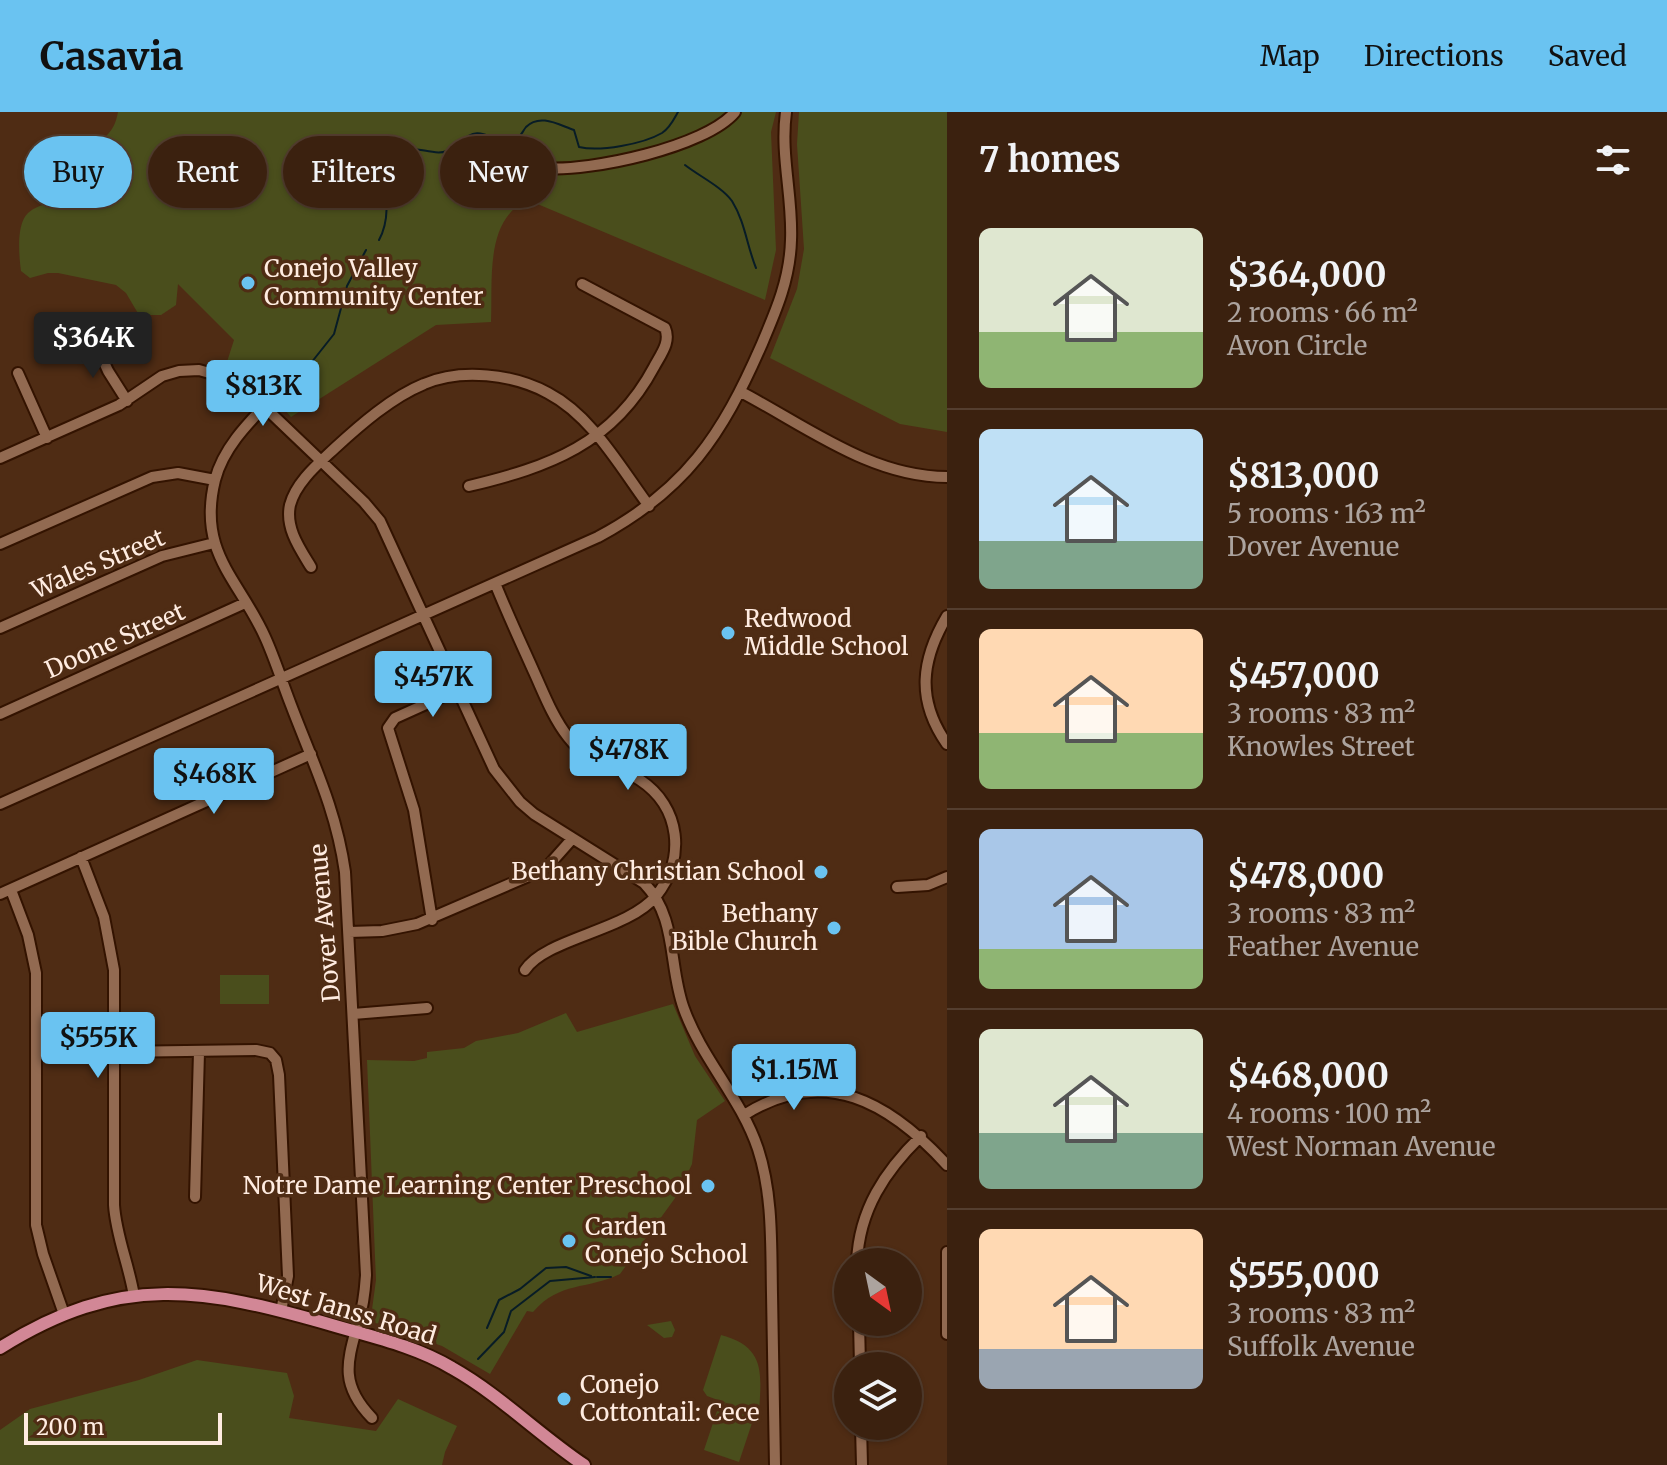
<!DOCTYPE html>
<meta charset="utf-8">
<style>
:root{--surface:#3b210f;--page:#422918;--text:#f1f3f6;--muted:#aca39e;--line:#543e2f;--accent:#6ac3f1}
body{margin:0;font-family:Merriweather,serif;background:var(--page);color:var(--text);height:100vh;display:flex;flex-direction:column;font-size:30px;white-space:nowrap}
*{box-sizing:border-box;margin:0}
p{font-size:26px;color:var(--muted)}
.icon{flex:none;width:44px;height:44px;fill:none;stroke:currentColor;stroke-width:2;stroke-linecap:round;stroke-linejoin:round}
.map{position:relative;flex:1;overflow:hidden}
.drawer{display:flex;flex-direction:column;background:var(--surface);width:720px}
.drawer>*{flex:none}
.top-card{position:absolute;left:24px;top:24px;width:760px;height:72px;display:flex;gap:16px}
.needle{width:52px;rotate:147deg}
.buttons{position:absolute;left:834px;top:1136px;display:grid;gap:16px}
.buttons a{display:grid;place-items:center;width:88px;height:88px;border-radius:50%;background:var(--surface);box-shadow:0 2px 6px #0004,0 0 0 2px var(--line);font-size:40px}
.scale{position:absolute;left:24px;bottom:20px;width:198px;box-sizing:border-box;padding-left:8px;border:4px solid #ffece1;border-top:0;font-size:22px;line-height:28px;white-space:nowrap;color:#ffece1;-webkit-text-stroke:6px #4f2c14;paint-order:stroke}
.price{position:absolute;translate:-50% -68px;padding:0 18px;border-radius:8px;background:var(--accent);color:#111;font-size:26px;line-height:52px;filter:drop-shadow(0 2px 4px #0008)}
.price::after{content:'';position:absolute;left:50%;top:48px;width:24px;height:18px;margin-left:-12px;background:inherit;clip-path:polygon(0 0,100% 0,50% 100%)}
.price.on{background:#222;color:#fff}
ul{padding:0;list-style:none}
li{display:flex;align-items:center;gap:24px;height:200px;padding:0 32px}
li+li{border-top:2px solid var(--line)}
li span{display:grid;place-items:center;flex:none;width:224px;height:160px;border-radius:12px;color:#555}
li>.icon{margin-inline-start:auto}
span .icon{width:96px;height:96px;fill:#fffc;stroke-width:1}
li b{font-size:34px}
h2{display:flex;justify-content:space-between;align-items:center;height:96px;padding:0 32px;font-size:34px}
.pill{padding:0 28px;border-radius:36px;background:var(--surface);box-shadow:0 2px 6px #0004,0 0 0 2px var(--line);font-size:28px;line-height:72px}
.pill.on{background:var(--accent);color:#111}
header{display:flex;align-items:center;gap:48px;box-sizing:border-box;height:112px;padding:0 40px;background:var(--accent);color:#111}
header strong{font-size:38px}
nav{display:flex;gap:44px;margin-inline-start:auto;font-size:28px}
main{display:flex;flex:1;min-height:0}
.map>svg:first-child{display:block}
.green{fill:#4a4e1c}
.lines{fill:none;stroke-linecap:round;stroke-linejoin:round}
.stream{stroke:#081c26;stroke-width:2}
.minor-casing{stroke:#331300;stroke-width:14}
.major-casing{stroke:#331300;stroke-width:16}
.minor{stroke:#926a51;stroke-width:10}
.major{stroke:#d28796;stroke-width:12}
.poi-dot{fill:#6ac3f1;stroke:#4f2c14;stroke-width:3}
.labels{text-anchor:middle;stroke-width:7;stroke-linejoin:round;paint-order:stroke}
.poi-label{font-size:24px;fill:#ffece1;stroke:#4f2c14;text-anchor:start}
.street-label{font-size:24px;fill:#ffece1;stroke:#4f2c14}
</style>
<header>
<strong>Casavia</strong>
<nav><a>Map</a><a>Directions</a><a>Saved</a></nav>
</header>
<main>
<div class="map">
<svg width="947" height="1353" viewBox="0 0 947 1353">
<rect width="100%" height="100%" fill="#4f2c14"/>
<path class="green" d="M 118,0 L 776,0 L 771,20 L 776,138 L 765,188 L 528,88 C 484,107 493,170 491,210 L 436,213 L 291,305 L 268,279 L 264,279 L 247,265 L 226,253 L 234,228 L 178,172 L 176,193 L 161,203 L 139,203 L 126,181 L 116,173 L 58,161 L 48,161 L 30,166 L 21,159 C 19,144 16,112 28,101 C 34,95 45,92 53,90 L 57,78 L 53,70 L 76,34 C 99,33 114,24 118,0 Z
M 799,0 L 947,0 L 947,320 L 900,312 L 770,246 L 797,177 L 804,137 L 797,32 Z
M 220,863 L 269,863 L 269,892 L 220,892 Z
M 673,892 L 695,944 L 725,989 L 697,1008 L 692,1052 L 678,1082 L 620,1162 C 587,1178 560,1169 533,1200 L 527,1199 L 490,1262 L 442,1234 L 373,1210 L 371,1205 L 376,1168 L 375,1145 L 367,948 L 414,949 L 427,946 L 427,940 L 464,936 L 476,929 L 518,921 L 566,901 L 577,920 Z
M 671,1209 L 675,1218 L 672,1225 L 664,1226 L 647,1213 Z
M 721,1223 C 767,1235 761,1263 759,1302 L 755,1302 L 739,1350 L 704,1338 L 720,1290 L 737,1295 L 707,1284 L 703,1278 Z
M 197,1248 L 287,1261 L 294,1284 L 289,1306 L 376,1319 L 398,1287 L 457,1314 L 445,1340 L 442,1353 L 0,1353 L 0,1318 L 30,1297 L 139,1268 Z"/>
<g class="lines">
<path class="stream" d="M 460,31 C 481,8 493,34 513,29 C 520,27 522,20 526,15 C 540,1 559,13 574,18 L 579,35 C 600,40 643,32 662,21 C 670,16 674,7 678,0
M 685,53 C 699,64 722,75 732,89 C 745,110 747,134 756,156
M 379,128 C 392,104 385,78 382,52 C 413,20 427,51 455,36
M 311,251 L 334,222 L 347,174 L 366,138
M 597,1165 L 611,1165
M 487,1216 L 499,1188 L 520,1177 L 546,1156 L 566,1155 L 591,1164
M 478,1247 L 504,1220 L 511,1199 L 550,1169 L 595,1165"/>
<defs>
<path id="minor" d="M 468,36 C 493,44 518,54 545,56 C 589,60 706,35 735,0
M 94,228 L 108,259 L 127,289
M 18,261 L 47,326
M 294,262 C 267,295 226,325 215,368 C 197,441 239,467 265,525 C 275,547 282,570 291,593 C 313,651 336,697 345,760 L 366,1163 C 365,1177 364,1192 359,1207 C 348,1248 338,1271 372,1306
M 741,280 C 806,314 871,365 947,365
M 0,346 L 119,293 L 162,264 L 179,259 L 199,258 L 227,266 L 253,284 L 364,390 L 380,409 L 494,657 L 520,690 L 534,702 L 644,771 C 678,806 668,854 684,897 C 702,947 741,986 758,1037 C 773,1083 771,1133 772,1182 C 773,1239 774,1296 775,1353
M 469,374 C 549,355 613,332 654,255 C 661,242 671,230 665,216 L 582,172
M 0,432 L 152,365 L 178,361 L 215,368
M 311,455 C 300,437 285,416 290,393 C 296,370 318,352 335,336 C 360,313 392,285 424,272 C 461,256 513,262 548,281 C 592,304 620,355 649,394
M 495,471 C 507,501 521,531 534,560 C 544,582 553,606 568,625 C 590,654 615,651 640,668 C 681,695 686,747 656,784 C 627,819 546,826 525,858
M 947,504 C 921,548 916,588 947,632
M 0,516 L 162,444 L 214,431
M 0,602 L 245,491
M 0,692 L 598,425 C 686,378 722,323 761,234 C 776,199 790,167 791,128 C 793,85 780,43 786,0
M 81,745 L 104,805 L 114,858 L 114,1093 C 116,1124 129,1153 134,1184
M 897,775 L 928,773 L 947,765
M 11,778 L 28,823 L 36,861 L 36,1113 L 43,1142 L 64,1202
M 0,782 L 311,642
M 432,808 L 414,698 L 388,616 L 395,606 L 457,578
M 349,820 L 382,819 L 417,812 L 538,760 L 548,754 L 572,727
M 353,902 L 427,896
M 115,940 L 256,938 L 270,941 L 276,948 L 279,963 L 288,1164 L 281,1199
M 840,982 L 845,945
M 744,1003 C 825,952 890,991 947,1053
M 195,1085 L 199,940
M 947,1140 L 947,1222
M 857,1150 C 859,1098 885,1059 921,1024
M 859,1210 L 860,1254
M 861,1314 L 862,1353"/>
<path id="major" d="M 0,1236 C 121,1160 203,1176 332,1213 C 373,1225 415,1234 452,1256 C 500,1283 539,1323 584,1353"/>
</defs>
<use href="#minor" class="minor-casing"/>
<use href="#major" class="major-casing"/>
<use href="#minor" class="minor"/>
<use href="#major" class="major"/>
</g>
<g class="poi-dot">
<circle cx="248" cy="171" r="8"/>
<circle cx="728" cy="521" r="8"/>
<circle cx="821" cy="760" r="8"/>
<circle cx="834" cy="816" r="8"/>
<circle cx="708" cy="1074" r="8"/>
<circle cx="569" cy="1129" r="8"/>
<circle cx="564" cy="1287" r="8"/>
</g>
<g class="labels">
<g class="poi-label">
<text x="264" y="165">Conejo Valley<tspan x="264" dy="28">Community Center</tspan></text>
<text x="744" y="515">Redwood<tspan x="744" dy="28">Middle School</tspan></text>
<text x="805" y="768" text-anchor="end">Bethany Christian School</text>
<text x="818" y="810" text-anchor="end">Bethany<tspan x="818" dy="28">Bible Church</tspan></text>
<text x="692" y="1082" text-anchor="end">Notre Dame Learning Center Preschool</text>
<text x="585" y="1123">Carden<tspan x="585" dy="28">Conejo School</tspan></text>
<text x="580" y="1281">Conejo<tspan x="580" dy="28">Cottontail: Cece</tspan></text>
</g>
<g class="street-label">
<text transform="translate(98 452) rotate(-23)" y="8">Wales Street</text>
<text transform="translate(115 529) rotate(-24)" y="8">Doone Street</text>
<text transform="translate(325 811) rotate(-95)" y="8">Dover Avenue</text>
<text transform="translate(346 1198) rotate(17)" y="8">West Janss Road</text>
</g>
</g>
</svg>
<div class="buttons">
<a><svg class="needle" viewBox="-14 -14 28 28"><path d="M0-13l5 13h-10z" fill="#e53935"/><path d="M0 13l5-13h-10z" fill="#aca39e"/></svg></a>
<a><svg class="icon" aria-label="layers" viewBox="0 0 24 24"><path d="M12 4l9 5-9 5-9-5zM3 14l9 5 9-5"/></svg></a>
</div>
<div class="scale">200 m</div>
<b class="price on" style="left:93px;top:268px">$364K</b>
<b class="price" style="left:263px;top:316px">$813K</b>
<b class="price" style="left:433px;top:607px">$457K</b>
<b class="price" style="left:628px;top:680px">$478K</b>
<b class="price" style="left:214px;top:704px">$468K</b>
<b class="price" style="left:98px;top:968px">$555K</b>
<b class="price" style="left:794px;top:1000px">$1.15M</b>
<div class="top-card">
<a class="pill on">Buy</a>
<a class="pill">Rent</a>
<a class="pill">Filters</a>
<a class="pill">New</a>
</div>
</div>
<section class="drawer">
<h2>7 homes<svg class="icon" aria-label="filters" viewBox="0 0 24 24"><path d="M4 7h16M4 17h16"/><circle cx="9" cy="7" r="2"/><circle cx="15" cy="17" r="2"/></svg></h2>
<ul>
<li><span style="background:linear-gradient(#dfe7d0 65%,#8fb573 0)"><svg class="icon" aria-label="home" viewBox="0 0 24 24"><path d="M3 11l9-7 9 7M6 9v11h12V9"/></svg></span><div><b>$364,000</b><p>2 rooms · 66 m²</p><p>Avon Circle</p></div></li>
<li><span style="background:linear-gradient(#bfe0f5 70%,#7fa58c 0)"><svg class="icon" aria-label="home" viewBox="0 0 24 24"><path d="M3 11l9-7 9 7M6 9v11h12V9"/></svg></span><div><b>$813,000</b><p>5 rooms · 163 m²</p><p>Dover Avenue</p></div></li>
<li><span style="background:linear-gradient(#ffd9b3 65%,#8fb573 0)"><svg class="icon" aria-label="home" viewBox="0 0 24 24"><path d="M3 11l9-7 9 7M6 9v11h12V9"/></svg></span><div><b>$457,000</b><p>3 rooms · 83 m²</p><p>Knowles Street</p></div></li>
<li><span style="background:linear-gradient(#a9c7e8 75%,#8fb573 0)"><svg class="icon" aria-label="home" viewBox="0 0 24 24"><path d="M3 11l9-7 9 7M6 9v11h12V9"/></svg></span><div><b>$478,000</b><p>3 rooms · 83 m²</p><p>Feather Avenue</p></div></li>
<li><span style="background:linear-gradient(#dfe7d0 65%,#7fa58c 0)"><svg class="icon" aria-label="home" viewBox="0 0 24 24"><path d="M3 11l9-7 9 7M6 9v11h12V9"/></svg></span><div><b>$468,000</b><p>4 rooms · 100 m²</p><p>West Norman Avenue</p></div></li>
<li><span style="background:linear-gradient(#ffd9b3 75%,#9aa5b1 0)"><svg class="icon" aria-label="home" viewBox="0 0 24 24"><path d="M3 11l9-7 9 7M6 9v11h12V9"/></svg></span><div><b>$555,000</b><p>3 rooms · 83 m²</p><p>Suffolk Avenue</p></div></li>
</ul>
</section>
</main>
